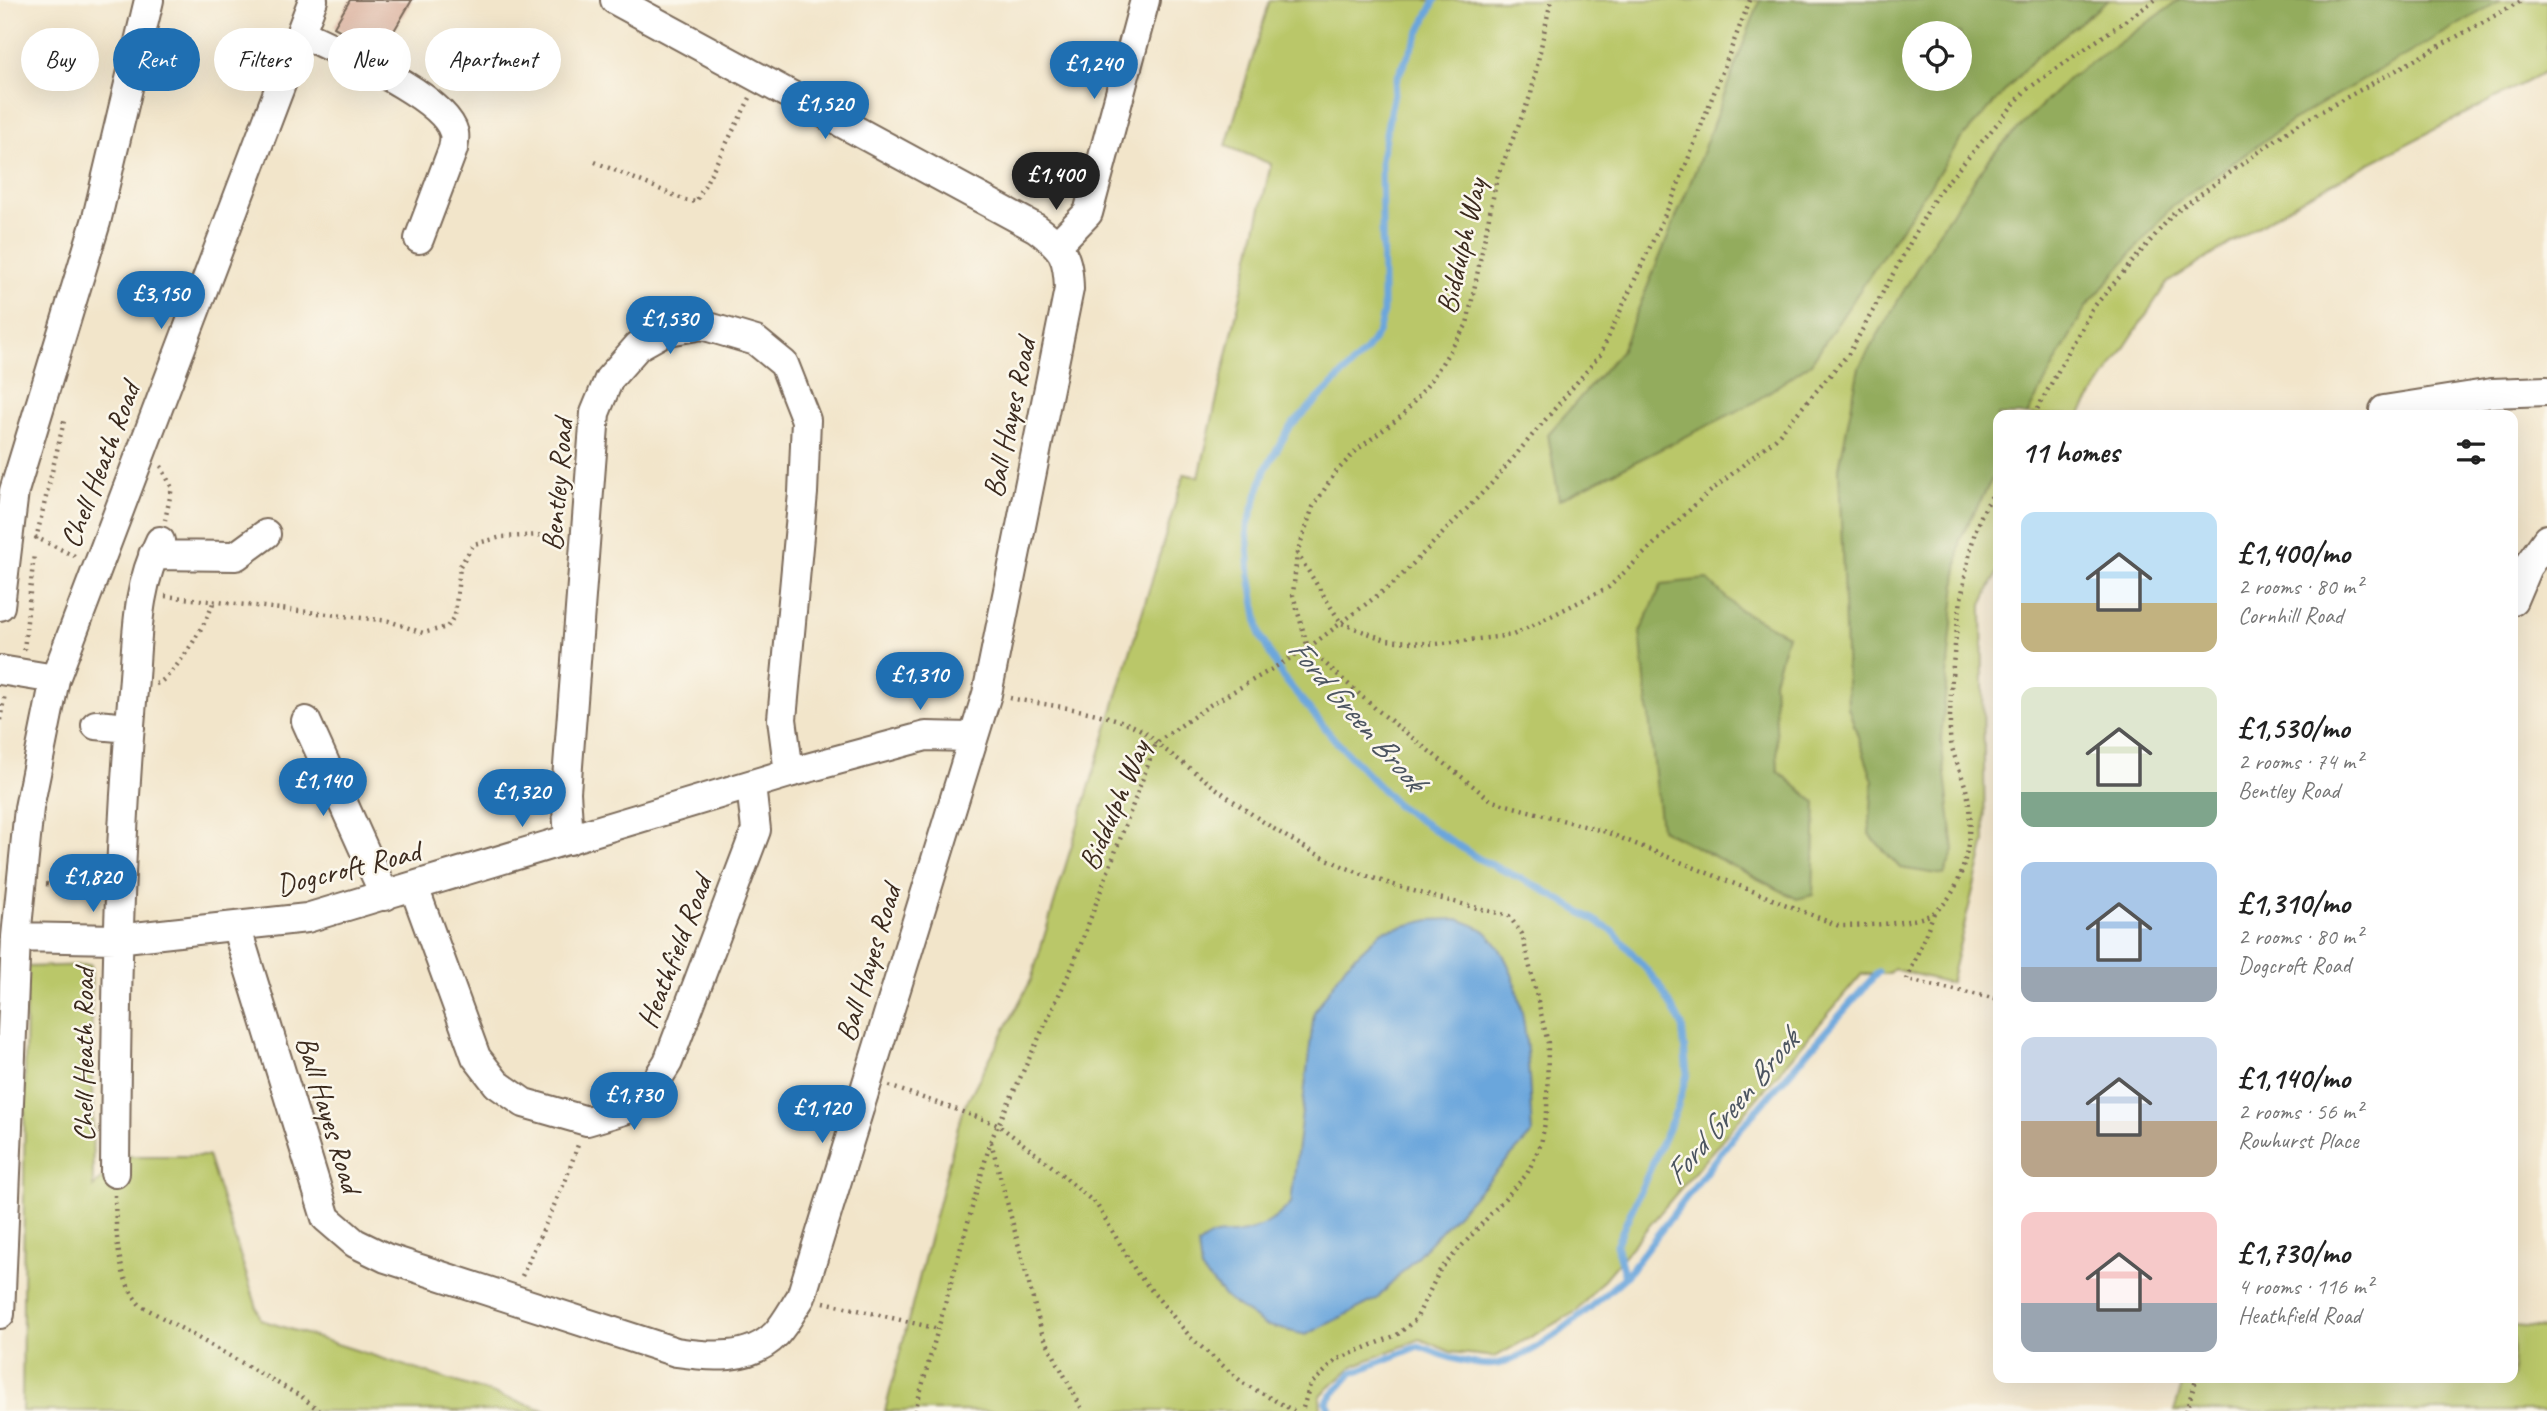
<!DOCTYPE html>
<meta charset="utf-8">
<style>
:root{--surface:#fff;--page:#f6f6f6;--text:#222;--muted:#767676;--accent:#1f6fb2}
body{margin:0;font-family:Caveat,sans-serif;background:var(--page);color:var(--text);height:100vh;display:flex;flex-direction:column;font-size:26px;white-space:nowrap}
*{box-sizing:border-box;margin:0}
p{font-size:23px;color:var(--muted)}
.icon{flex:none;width:38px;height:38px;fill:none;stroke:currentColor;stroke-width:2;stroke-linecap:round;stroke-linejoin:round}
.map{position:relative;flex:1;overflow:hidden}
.panel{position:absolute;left:1993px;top:410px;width:525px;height:973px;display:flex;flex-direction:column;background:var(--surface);border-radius:14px;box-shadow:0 7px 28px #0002}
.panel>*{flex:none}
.banner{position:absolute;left:21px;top:28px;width:665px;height:63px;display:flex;gap:14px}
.tools{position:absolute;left:1902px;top:21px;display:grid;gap:14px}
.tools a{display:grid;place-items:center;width:70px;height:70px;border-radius:50%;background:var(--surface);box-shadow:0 7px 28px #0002;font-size:35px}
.price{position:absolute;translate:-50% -60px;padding:0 16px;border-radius:24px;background:var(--accent);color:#fff;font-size:23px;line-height:46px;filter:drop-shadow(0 2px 4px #0008)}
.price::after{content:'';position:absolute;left:50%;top:42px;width:21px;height:16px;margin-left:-10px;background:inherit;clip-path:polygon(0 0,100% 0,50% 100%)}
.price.on{background:#222;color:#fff}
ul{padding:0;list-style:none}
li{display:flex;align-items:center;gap:21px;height:175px;padding:0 28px}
li span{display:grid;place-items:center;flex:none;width:196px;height:140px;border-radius:14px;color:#555}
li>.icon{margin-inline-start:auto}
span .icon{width:84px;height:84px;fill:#fffc;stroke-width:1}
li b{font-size:30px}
h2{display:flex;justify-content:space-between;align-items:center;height:84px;padding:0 28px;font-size:30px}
.tag{padding:0 24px;border-radius:32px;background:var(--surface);box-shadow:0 7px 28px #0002;font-size:24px;line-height:63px}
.tag.on{background:var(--accent);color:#fff}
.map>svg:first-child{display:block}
.green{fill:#bac769;stroke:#7a7844;stroke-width:2;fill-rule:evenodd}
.forest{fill:#93ac5d;stroke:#676b3e;stroke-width:2;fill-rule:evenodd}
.water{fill:#6ba6dc;stroke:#53687d;stroke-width:2}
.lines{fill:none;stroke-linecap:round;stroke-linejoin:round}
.stream{stroke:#6ba6dc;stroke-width:7}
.building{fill:#d9ac98}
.minor-casing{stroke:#7b6b5a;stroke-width:32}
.path{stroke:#7b6b5a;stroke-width:4.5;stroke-dasharray:2 5;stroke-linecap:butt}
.minor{stroke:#fff;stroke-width:28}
.labels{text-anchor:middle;stroke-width:5;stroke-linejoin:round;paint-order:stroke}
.street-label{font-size:30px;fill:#3b2a1e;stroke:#fbf7ec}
.water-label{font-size:32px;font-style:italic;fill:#4c5560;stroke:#fbf7ec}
</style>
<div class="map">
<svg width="2547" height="1411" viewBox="0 0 2547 1411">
<rect width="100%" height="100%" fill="#fbf7ec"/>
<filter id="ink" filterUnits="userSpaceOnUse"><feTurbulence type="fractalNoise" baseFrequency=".0143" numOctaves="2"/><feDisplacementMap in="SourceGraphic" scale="14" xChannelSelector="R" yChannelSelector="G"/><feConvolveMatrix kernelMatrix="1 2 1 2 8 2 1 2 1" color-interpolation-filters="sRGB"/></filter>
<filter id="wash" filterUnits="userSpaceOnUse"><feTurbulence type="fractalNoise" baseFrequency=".00686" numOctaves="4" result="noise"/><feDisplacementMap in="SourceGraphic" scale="28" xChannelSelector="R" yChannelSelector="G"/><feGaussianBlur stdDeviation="1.57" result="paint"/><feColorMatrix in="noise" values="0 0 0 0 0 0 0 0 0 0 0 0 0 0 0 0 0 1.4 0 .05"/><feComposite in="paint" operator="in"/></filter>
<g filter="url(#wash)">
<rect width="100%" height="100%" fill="#f2e5ca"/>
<path class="green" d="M 1270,0 L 2547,0 L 2547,71 L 2307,196 L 2167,283 L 2080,415 L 1998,415 L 1998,571 L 1982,605 L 1985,842 L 1950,983 L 1894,969 L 1889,974 L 1862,974 L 1577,1311 L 1495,1357 L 1451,1352 L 1420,1339 L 1353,1366 L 1320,1396 L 1321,1411 L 885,1411 L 962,1111 L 1031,980 L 1184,474 L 1199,477 L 1271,164 L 1226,146 ZM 1914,33 L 1960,33 L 1960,79 L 1914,79 Z
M 91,965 L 93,1187 L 124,1156 L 208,1156 L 261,1320 L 548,1411 L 22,1411 L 26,967 Z
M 2513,1326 L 2547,1329 L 2547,1411 L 2174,1411 L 2185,1377 L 2513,1377 Z"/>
<path class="forest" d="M 1760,0 L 2109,0 L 2036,57 L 1961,139 L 1811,363 L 1753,403 L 1559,500 L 1548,434 L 1621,351 L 1696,169 ZM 1914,33 L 1960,33 L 1960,79 L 1914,79 Z
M 2180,0 L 2501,0 L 2295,119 L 2172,206 L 2086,307 L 2027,415 L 1998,415 L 1998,468 L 1960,539 L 1941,740 L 1954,850 L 1944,875 L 1900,868 L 1869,834 L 1873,781 L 1848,707 L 1839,468 L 1859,367 L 1937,234 L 1992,155 L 2069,78 Z
M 1707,579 L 1738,609 L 1787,635 L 1774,680 L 1778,771 L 1816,803 L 1813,895 L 1797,899 L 1661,829 L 1640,632 L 1662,584 Z"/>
<path class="water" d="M 1458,919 C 1467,923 1480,926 1487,933 C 1531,976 1528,1075 1532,1134 L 1377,1299 L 1306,1335 L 1264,1325 L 1226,1298 L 1201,1270 L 1198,1245 C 1219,1228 1222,1238 1245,1232 C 1265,1227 1277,1218 1291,1203 L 1314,1012 L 1346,965 L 1382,931 L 1430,920 Z"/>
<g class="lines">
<path class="stream" d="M 1625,1277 L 1731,1139 L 1878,972
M 1331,1411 L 1326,1402 L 1352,1373 L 1419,1346 C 1439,1354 1474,1368 1497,1364 C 1541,1355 1591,1306 1625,1277 L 1616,1245 L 1677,1109 L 1687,1074 L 1682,1025 L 1658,983 L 1614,932 L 1537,886 L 1479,859 L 1398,806 L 1335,740 L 1282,676 L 1260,635 L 1250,575 L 1247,528 L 1265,470 L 1290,427 L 1365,352 L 1378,333 L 1383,314 L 1383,282 L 1381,158 L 1397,78 L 1435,0"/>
</g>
<g id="blocks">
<path class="building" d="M 350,0 L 412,0 L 381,53 L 334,27 Z"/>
</g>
</g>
<g filter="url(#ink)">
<use href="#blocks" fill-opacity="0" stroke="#7b6b5a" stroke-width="2"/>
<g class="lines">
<defs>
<path id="minor" d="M 301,33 C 337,51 444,95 454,133 C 455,138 454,144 453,149 L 419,239
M 1058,244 L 1088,213 L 1145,0
M 2384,410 L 2492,393 L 2547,391
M 153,555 L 236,556 L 266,534
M 2513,600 L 2527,567 L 2547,539
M 0,606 L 14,491 L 96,222 L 149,0
M 0,670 L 55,679
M 306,721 L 385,896
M 96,725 L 130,728
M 569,840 L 566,792 L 595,413 L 609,379 L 638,346 L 663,332 L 702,325 L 756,341 L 784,364 L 806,420 L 803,493 L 782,719 L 789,773
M 414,887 L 476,1057 L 497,1084 L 524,1103 L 587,1121 L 631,1108 L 648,1094 L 668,1062 L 756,830 L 751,785
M 236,926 L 326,1218 L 355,1243 L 386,1258 L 676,1352 C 710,1357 750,1361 776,1334 C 786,1323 793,1309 801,1297 L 987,694 L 1069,289 C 1068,255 1063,248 1036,228 L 615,0
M 16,937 L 116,939 L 307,918 L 789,773 L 926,736 L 971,737
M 115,1173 C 116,1015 118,858 132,701 C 138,644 134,593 160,541
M 0,1314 L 16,937 L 29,808 L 55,679 L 313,0"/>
</defs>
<use href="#minor" class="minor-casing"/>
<path class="path" d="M 1750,0 L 1675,193 L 1600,355 L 1492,483 L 1394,583 L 1308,648 L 1376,709 L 1492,801 L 1606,832 L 1839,926 C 1859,926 1917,924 1933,913 C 1964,893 1972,840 1969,806 C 1968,782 1951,758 1950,734 C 1949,677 1960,587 1975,532 C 1979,516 1991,499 1998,484
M 595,162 L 685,200 L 696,202 L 750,98
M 2034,415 L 2092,309 L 2174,213 L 2295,126 L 2523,0
M 161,466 L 172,488 L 165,520
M 35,537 L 77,557
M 36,539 L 64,421
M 1297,553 L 1341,623 L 1386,640 L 1436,644 L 1513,635 L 1609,587 L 1701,499 L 1775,439 L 1850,352 L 1937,194 L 2026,90 L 2155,0
M 165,596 L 389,621 L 423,633 L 447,627 L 455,615 L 460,566 L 474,544 L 502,537 L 564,534
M 24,650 L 34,554
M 156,684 C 173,679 208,621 213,603
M 1010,698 C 1046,706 1136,713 1156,743 C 1205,779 1253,819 1306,848 C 1368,883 1440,898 1509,916 L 1522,934 L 1548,1043 L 1547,1112 L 1541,1144 L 1527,1174 L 1440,1270 L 1416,1319 L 1397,1335 L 1338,1359 L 1310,1385 L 1302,1411
M 0,720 L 5,694
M 46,884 L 96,890
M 1934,913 L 1907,980 L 1998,999
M 889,1086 L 997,1124 L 1048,1163 L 1097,1205 L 1137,1273 L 1192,1339 L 1243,1383 L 1294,1411
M 991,1142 L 1042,1333 L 1083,1411
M 115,1195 C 116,1229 116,1278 140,1305 L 302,1397 L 320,1411
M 522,1276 L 566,1179 L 579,1142
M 824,1302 L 939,1329
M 915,1411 L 991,1140 L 1073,965 L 1156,743 L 1210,705 L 1308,648 L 1293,595 L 1297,553 L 1313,507 L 1335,473 L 1358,449 L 1403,415 L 1430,382 L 1467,324 L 1497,178 L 1531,94 L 1551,0
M 2186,1411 L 2197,1377"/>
<use href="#minor" class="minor"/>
</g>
</g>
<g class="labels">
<g class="street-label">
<text transform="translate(1461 246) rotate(-77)" y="10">Biddulph Way</text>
<text transform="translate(1009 418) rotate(-78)" y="10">Ball Hayes Road</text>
<text transform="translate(100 465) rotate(-69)" y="10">Chell Heath Road</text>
<text transform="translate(557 485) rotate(-85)" y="10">Bentley Road</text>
<text transform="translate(1114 805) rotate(-67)" y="10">Biddulph Way</text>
<text transform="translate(348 868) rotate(-14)" y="10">Dogcroft Road</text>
<text transform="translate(674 952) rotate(-69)" y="10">Heathfield Road</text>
<text transform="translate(868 963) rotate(-73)" y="10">Ball Hayes Road</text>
<text transform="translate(83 1055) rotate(-90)" y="10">Chell Heath Road</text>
<text transform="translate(329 1114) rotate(73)" y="10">Ball Hayes Road</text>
</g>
<g class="water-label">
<text transform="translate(1357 714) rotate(49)" y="11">Ford Green Brook</text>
<text transform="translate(1731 1107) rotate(-50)" y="11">Ford Green Brook</text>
</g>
</g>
</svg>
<div class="tools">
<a><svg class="icon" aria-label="locate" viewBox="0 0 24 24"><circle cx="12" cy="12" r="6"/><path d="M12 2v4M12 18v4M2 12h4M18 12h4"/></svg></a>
</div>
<b class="price" style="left:1094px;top:101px">£1,240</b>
<b class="price" style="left:825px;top:141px">£1,520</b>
<b class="price on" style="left:1056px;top:212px">£1,400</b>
<b class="price" style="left:161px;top:331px">£3,150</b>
<b class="price" style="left:670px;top:356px">£1,530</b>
<b class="price" style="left:920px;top:712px">£1,310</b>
<b class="price" style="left:323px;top:818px">£1,140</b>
<b class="price" style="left:522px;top:829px">£1,320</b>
<b class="price" style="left:93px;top:914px">£1,820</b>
<b class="price" style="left:634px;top:1132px">£1,730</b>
<b class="price" style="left:822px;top:1145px">£1,120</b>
<div class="banner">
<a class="tag">Buy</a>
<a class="tag on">Rent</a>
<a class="tag">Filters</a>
<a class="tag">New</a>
<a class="tag">Apartment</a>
</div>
<section class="panel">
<h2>11 homes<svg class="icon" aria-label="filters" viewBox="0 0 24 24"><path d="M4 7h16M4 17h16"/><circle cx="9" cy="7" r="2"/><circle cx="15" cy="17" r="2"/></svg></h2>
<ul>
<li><span style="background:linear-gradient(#bfe0f5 65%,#c2b280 0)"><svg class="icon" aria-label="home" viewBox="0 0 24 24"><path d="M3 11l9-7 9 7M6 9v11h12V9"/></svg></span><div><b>£1,400/mo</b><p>2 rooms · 80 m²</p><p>Cornhill Road</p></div></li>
<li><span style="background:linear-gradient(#dfe7d0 75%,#7fa58c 0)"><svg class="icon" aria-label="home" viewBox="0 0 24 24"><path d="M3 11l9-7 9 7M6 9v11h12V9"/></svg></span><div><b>£1,530/mo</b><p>2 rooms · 74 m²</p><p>Bentley Road</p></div></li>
<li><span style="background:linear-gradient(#a9c7e8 75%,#9aa5b1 0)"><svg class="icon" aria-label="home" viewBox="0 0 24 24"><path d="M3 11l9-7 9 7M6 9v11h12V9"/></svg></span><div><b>£1,310/mo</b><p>2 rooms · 80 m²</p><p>Dogcroft Road</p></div></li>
<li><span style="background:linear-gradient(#c9d6e8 60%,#b9a48a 0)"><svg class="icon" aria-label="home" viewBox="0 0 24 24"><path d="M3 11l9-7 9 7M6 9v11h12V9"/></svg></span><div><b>£1,140/mo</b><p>2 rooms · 56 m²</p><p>Rowhurst Place</p></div></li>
<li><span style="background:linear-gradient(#f6c9c9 65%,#9aa5b1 0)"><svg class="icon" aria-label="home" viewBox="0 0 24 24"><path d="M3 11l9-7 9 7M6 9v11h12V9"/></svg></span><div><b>£1,730/mo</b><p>4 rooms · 116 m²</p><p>Heathfield Road</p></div></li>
</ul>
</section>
</div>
